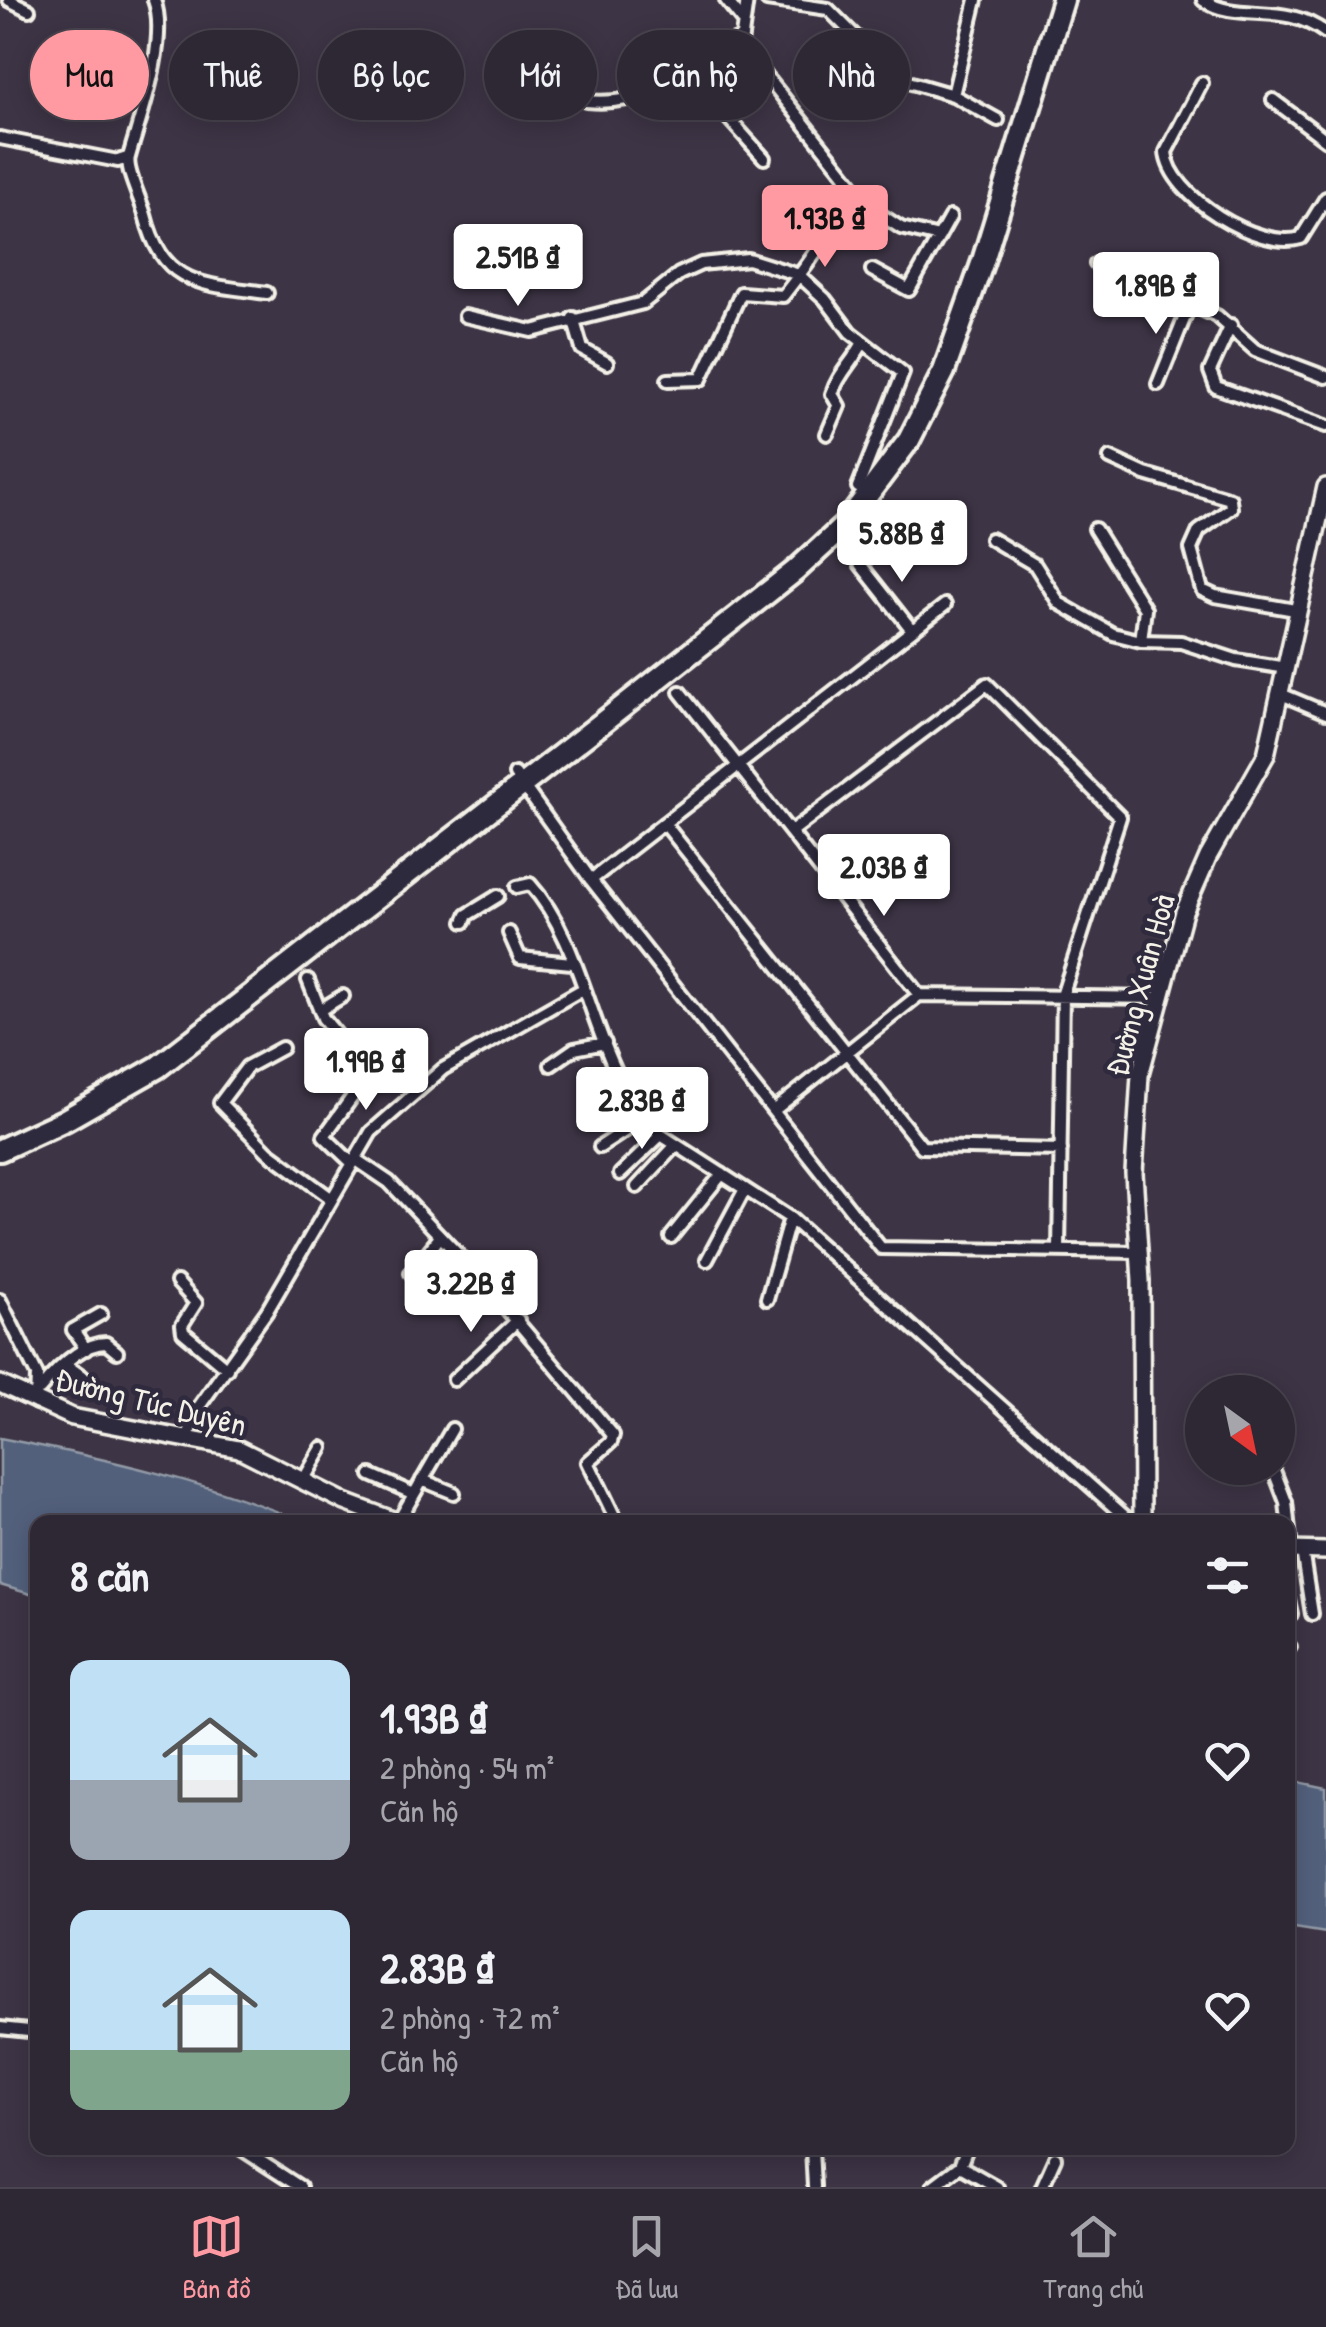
<!DOCTYPE html>
<html lang="vi">
<meta charset="utf-8">
<style>
:root{--surface:#2e2734;--page:#362f3c;--text:#f1f3f6;--muted:#a7a5ac;--line:#49444f;--accent:#ff9aa2}
body{margin:0;font-family:"Patrick Hand",sans-serif;background:var(--page);color:var(--text);height:100vh;display:flex;flex-direction:column;font-size:38px;white-space:nowrap}
*{box-sizing:border-box;margin:0}
p{font-size:32px;color:var(--muted)}
.icon{flex:none;width:55px;height:55px;fill:none;stroke:currentColor;stroke-width:2;stroke-linecap:round;stroke-linejoin:round}
.map{position:relative;flex:1;overflow:hidden}
.panel{position:absolute;left:30px;top:1515px;width:1265px;height:640px;display:flex;flex-direction:column;background:var(--surface);border-radius:20px;box-shadow:0 5px 25px #0003,0 0 0 2px var(--line)}
.panel>*{flex:none}
.banner{position:absolute;left:30px;top:30px;width:1268px;height:90px;display:flex;gap:20px}
.needle{width:65px;rotate:147deg}
.buttons{position:absolute;left:1185px;top:1375px;display:grid;gap:20px}
.buttons a{display:grid;place-items:center;width:110px;height:110px;border-radius:50%;background:var(--surface);box-shadow:0 5px 25px #0003,0 0 0 2px var(--line);font-size:50px}
.price{position:absolute;translate:-50% -85px;padding:0 22px;border-radius:10px;background:#fff;color:#222;font-size:32px;line-height:65px;filter:drop-shadow(0 2px 5px #0008)}
.price::after{content:'';position:absolute;left:50%;top:60px;width:30px;height:22px;margin-left:-15px;background:inherit;clip-path:polygon(0 0,100% 0,50% 100%)}
.price.active{background:var(--accent);color:#111}
ul{padding:0;list-style:none}
li{display:flex;align-items:center;gap:30px;height:250px;padding:0 40px}
li span{display:grid;place-items:center;flex:none;width:280px;height:200px;border-radius:20px;color:#555}
li>.icon{margin-inline-start:auto}
span .icon{width:120px;height:120px;fill:#fffc;stroke-width:1}
li b{font-size:42px}
h2{display:flex;justify-content:space-between;align-items:center;height:120px;padding:0 40px;font-size:42px}
.pill{padding:0 35px;border-radius:45px;background:var(--surface);box-shadow:0 5px 25px #0003,0 0 0 2px var(--line);font-size:35px;line-height:90px}
.pill.active{background:var(--accent);color:#111}
.menu{display:flex;justify-content:space-around;align-items:center;height:140px;border-top:2px solid var(--line);background:var(--surface);font-size:28px;color:var(--muted)}
.menu a{display:grid;justify-items:center;gap:5px}
.menu .active{color:var(--accent)}
.map>svg:first-child{display:block}
.water{fill:#52617c;stroke:#939ba7;stroke-width:2.5}
.lines{fill:none;stroke-linecap:round;stroke-linejoin:round}
.street-casing{stroke:#f4f1e8;stroke-width:18}
.secondary-casing{stroke:#f4f1e8;stroke-width:22}
.highway-casing{stroke:#f4f1e8;stroke-width:28}
.street{stroke:#2f2a3d;stroke-width:10}
.secondary{stroke:#2f2a3d;stroke-width:15}
.highway{stroke:#2f2a3d;stroke-width:20}
.labels{text-anchor:middle;stroke-width:9;stroke-linejoin:round;paint-order:stroke}
.street-label{font-size:32px;fill:#f4f1e8;stroke:#2f2a3d}
</style>
<div class="map">
<svg width="1326" height="2187" viewBox="0 0 1326 2187">
<rect width="100%" height="100%" fill="#3d3445"/>
<filter id="ink" filterUnits="userSpaceOnUse"><feTurbulence type="fractalNoise" baseFrequency=".01" numOctaves="2"/><feDisplacementMap in="SourceGraphic" scale="20" xChannelSelector="R" yChannelSelector="G"/><feConvolveMatrix kernelMatrix="1 2 1 2 8 2 1 2 1" color-interpolation-filters="sRGB"/></filter>
<g filter="url(#ink)">
<path class="water" d="M 0,1438 C 104,1458 206,1481 303,1522 L 38,1522 L 37,1596 L 0,1585 Z
M 1288,1780 L 1326,1788 L 1326,1933 L 1288,1927 Z"/>
<g class="lines">
<defs>
<path id="street" d="M 9,0 L 29,10
M 154,0 C 169,40 140,117 129,157 C 125,169 141,200 145,215 C 163,287 202,284 267,293
M 726,0 L 743,21
M 747,0 L 740,50 L 721,110 L 764,158
M 767,0 L 828,9 L 898,79 L 953,95 L 998,120
M 1203,0 C 1239,24 1282,0 1326,33
M 740,50 L 771,82 L 873,210 L 901,228 L 939,237
M 1202,83 L 1166,152 C 1169,196 1259,251 1301,238 L 1326,198
M 953,95 L 976,0
M 1273,100 L 1326,140
M 586,101 C 655,108 685,67 742,37
M 0,138 L 118,161 L 127,158
M 1096,264 L 1217,316 L 1255,350 L 1326,377
M 872,270 L 909,290 L 950,217
M 465,316 L 532,331 L 643,303 L 679,274 L 701,264 L 748,259 L 799,275 L 825,299 L 850,332 L 903,373 L 858,487
M 573,318 L 582,349 L 607,363
M 1231,325 L 1210,371 L 1216,387 L 1326,426
M 668,380 L 701,379 L 741,293 L 783,296 C 813,257 839,227 846,178
M 1158,384 L 1190,304
M 827,434 L 839,406 L 832,394 C 838,374 852,363 862,344
M 1110,458 L 1145,474 L 1230,499 L 1231,508 L 1199,531 L 1191,549 L 1202,590 L 1215,596 L 1295,610
M 1095,529 L 1145,609 L 1141,641
M 991,539 L 1035,565 L 1059,603 L 1113,634 L 1141,641 L 1181,642 L 1236,660 L 1286,668
M 860,564 L 912,630
M 680,692 L 919,995 L 1161,998
M 1281,694 L 1326,713
M 515,774 L 591,880 L 881,1248 L 1139,1252
M 664,823 L 922,1147 L 1061,1150
M 791,832 L 987,684 L 1120,817 L 1063,993 L 1059,1251
M 591,880 L 945,605
M 517,887 L 530,884 C 593,954 590,1071 661,1135 L 790,1218 L 1131,1522
M 464,922 L 467,915 L 498,896
M 509,933 L 520,958 L 572,963
M 308,980 L 323,1018 L 369,1074 L 324,1136 L 352,1163
M 320,1010 L 343,996
M 282,1048 L 247,1067 L 220,1103 L 268,1152 L 332,1199
M 551,1065 L 574,1049 L 605,1043
M 773,1111 L 919,995
M 600,1147 L 643,1119
M 355,1159 L 389,1182 L 483,1281 L 613,1435 L 611,1442 L 588,1462 L 617,1522
M 620,1174 L 661,1135
M 637,1187 L 676,1145
M 671,1237 L 722,1174
M 707,1260 L 745,1189
M 411,1273 L 440,1237
M 177,1282 L 196,1303 L 182,1325 L 183,1332 L 227,1369
M 767,1299 L 790,1218
M 0,1300 L 37,1375 L 36,1403
M 86,1349 L 73,1330 L 101,1314
M 65,1364 L 97,1387
M 454,1380 L 518,1320
M 1231,1385 L 1234,1392
M 40,1389 C 55,1371 81,1343 106,1343 L 117,1352
M 189,1436 L 193,1415 L 267,1311 L 371,1132 L 443,1069 L 583,989
M 1273,1468 L 1286,1502 L 1291,1550
M 371,1475 L 414,1494
M 304,1479 L 322,1448
M 422,1480 L 454,1493
M 398,1522 L 452,1429
M 1302,1550 L 1312,1614
M 1288,1600 L 1291,1614
M 1288,1647 L 1290,1647
M 0,2028 L 38,2032
M 240,2148 L 300,2187
M 812,2148 L 814,2187
M 960,2166 L 997,2187
M 932,2187 L 960,2166 L 967,2148
M 1042,2187 L 1055,2158"/>
<path id="secondary" d="M 0,1384 L 72,1417 L 239,1449 L 345,1502 L 398,1522
M 1142,1522 L 1141,1281 L 1134,1173 L 1140,1075 L 1184,912 L 1208,857 L 1266,755 L 1326,487
M 1288,1550 L 1326,1551"/>
<path id="highway" d="M 0,1150 L 65,1120 L 158,1067 L 602,723 L 795,571 L 844,526 L 909,440 L 944,371 L 983,261 L 1063,0"/>
</defs>
<use href="#street" class="street-casing"/>
<use href="#secondary" class="secondary-casing"/>
<use href="#highway" class="highway-casing"/>
<use href="#street" class="street"/>
<use href="#secondary" class="secondary"/>
<use href="#highway" class="highway"/>
</g>
</g>
<g class="labels">
<g class="street-label">
<text transform="translate(1140 985) rotate(-75)" y="11">Đường Xuân Hoà</text>
<text transform="translate(151 1402) rotate(14)" y="11">Đường Túc Duyên</text>
</g>
</g>
</svg>
<div class="buttons">
<a><svg class="needle" viewBox="-14 -14 28 28"><path d="M0-13l5 13h-10z" fill="#e53935"/><path d="M0 13l5-13h-10z" fill="#a7a5ac"/></svg></a>
</div>
<b class="price active" style="left:825px;top:270px">1.93B ₫</b>
<b class="price" style="left:518px;top:309px">2.51B ₫</b>
<b class="price" style="left:1156px;top:337px">1.89B ₫</b>
<b class="price" style="left:902px;top:585px">5.88B ₫</b>
<b class="price" style="left:884px;top:919px">2.03B ₫</b>
<b class="price" style="left:366px;top:1113px">1.99B ₫</b>
<b class="price" style="left:642px;top:1152px">2.83B ₫</b>
<b class="price" style="left:471px;top:1335px">3.22B ₫</b>
<div class="banner">
<a class="pill active">Mua</a>
<a class="pill">Thuê</a>
<a class="pill">Bộ lọc</a>
<a class="pill">Mới</a>
<a class="pill">Căn hộ</a>
<a class="pill">Nhà</a>
</div>
<section class="panel">
<h2>8 căn<svg class="icon" aria-label="filters" viewBox="0 0 24 24"><path d="M4 7h16M4 17h16"/><circle cx="9" cy="7" r="2"/><circle cx="15" cy="17" r="2"/></svg></h2>
<ul>
<li><span style="background:linear-gradient(#bfe0f5 60%,#9aa5b1 0)"><svg class="icon" aria-label="home" viewBox="0 0 24 24"><path d="M3 11l9-7 9 7M6 9v11h12V9"/></svg></span><div><b>1.93B ₫</b><p>2 phòng · 54 m²</p><p>Căn hộ</p></div><svg class="icon" aria-label="heart" viewBox="0 0 24 24"><path d="M12 20l-8-8c-3-5 5-10 8-4 3-6 11-1 8 4z"/></svg></li>
<li><span style="background:linear-gradient(#bfe0f5 70%,#7fa58c 0)"><svg class="icon" aria-label="home" viewBox="0 0 24 24"><path d="M3 11l9-7 9 7M6 9v11h12V9"/></svg></span><div><b>2.83B ₫</b><p>2 phòng · 72 m²</p><p>Căn hộ</p></div><svg class="icon" aria-label="heart" viewBox="0 0 24 24"><path d="M12 20l-8-8c-3-5 5-10 8-4 3-6 11-1 8 4z"/></svg></li>
</ul>
</section>
</div>
<nav class="menu">
<a class="active"><svg class="icon" aria-label="map" viewBox="0 0 24 24"><path d="M3 6l6-2 6 2 6-2v14l-6 2-6-2-6 2zM9 4v14M15 6v14"/></svg>Bản đồ</a>
<a><svg class="icon" aria-label="saved" viewBox="0 0 24 24"><path d="M7 4h10v16l-5-4-5 4z"/></svg>Đã lưu</a>
<a><svg class="icon" aria-label="home" viewBox="0 0 24 24"><path d="M3 11l9-7 9 7M6 9v11h12V9"/></svg>Trang chủ</a>
</nav>
